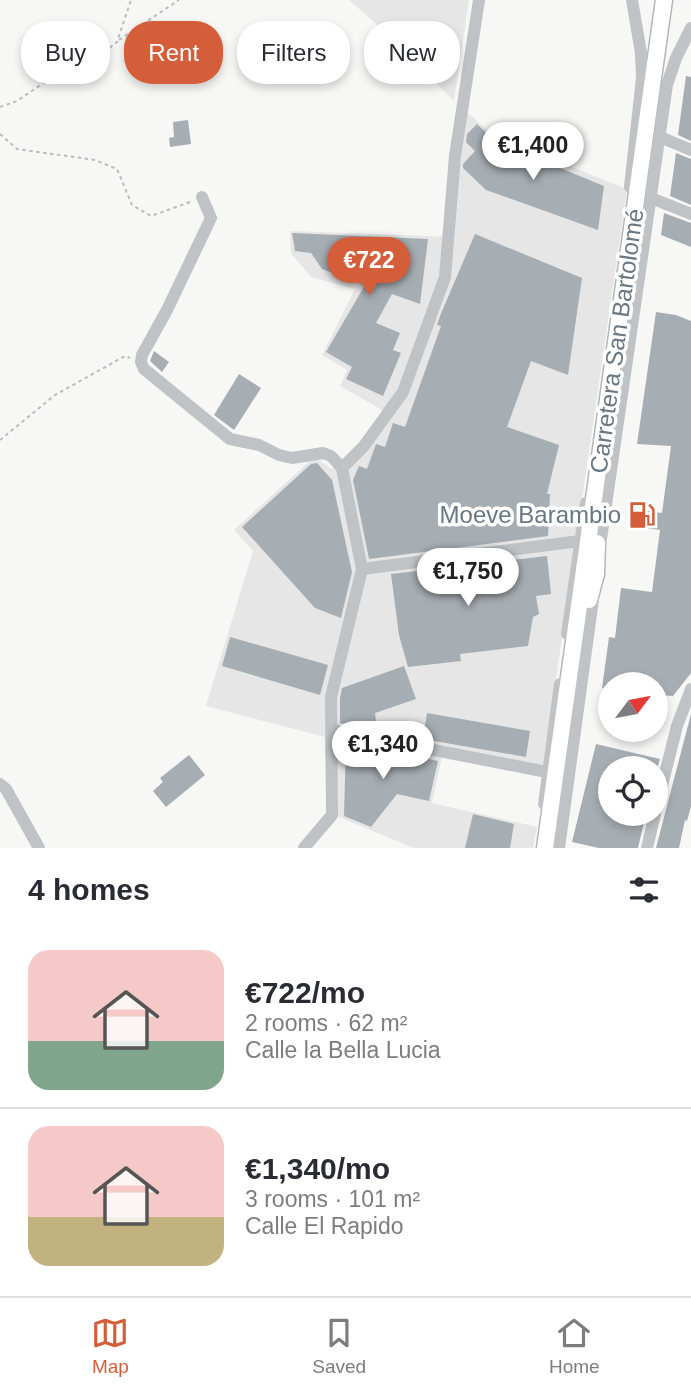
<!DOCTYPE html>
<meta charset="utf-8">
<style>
:root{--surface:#fff;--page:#f2f2f3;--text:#2b2b33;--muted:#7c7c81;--line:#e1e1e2;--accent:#d45e39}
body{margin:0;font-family:Arial,sans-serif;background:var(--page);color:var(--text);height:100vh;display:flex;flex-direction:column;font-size:26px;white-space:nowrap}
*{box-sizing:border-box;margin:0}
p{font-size:23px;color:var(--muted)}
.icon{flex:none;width:38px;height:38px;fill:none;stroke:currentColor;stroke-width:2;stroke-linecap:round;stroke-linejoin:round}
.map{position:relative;height:848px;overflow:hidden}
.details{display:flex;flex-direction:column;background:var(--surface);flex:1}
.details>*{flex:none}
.guide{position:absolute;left:21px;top:21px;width:649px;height:63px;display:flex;gap:14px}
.needle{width:46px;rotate:58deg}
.buttons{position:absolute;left:598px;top:672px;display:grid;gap:14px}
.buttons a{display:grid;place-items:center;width:70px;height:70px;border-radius:50%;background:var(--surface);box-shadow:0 4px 10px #0003;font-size:35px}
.price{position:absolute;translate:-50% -60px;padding:0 16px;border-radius:24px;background:#fff;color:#222;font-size:23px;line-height:46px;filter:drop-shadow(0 2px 4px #0008)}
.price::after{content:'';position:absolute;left:50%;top:42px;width:21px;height:16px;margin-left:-10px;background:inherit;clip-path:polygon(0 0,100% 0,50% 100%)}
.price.current{background:var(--accent);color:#fff}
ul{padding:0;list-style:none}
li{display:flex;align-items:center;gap:21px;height:175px;padding:0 28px}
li+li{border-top:2px solid var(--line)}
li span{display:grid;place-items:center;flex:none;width:196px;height:140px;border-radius:21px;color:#555}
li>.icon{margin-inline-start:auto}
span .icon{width:84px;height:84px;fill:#fffc;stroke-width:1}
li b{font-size:30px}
h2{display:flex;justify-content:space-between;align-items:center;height:84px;padding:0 28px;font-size:30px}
.tag{padding:0 24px;border-radius:28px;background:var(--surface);box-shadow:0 4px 10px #0003;font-size:24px;line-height:63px}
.tag.current{background:var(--accent);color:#fff}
.dock{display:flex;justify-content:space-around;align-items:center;height:98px;border-top:2px solid var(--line);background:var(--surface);font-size:19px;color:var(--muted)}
.dock a{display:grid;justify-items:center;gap:4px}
.dock .current{color:var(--accent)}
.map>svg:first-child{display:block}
.built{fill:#e5e6e5}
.building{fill:#a7aeb3}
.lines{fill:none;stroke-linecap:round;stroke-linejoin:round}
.major-casing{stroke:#b2b7ba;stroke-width:19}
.path{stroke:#b9bcbe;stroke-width:2;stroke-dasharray:3.5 3.5;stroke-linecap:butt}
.minor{stroke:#bfc3c6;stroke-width:12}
.major{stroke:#fff;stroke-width:16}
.labels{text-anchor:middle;stroke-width:7;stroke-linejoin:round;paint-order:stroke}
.street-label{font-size:24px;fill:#697783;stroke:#fff}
.poi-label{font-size:24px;fill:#697783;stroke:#fff;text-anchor:end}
</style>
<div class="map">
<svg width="691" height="848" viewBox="0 0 691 848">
<rect width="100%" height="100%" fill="#f7f7f5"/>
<path class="built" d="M 349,0 L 469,0 L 454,101 L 374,22 Z
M 465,111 L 517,155 L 524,148 L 627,189 L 542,776 L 442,757 L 432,803 L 537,827 L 533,848 L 414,848 L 327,812 L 325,737 L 206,706 L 253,551 L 234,530 L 314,457 L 332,469 L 357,445 L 384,411 L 340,386 L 347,370 L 322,355 L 355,289 L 311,277 L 291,253 L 290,231 L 452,237 Z"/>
<path class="building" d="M 686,76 L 691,77 L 691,141 L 678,135 Z
M 188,120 L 191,144 L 170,147 L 169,138 L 174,137 L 173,122 Z
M 477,124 L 521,166 L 531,156 L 604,186 L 598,230 L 486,190 L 463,168 L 463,164 L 475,151 L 466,142 L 467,134 Z
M 676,153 L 691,159 L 691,205 L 670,196 Z
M 664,213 L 691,223 L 691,247 L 661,235 Z
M 292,233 L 428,239 L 420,304 L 392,294 L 376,323 L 400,333 L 393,350 L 401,353 L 383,396 L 346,379 L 352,367 L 326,352 L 365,285 L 322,269 L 311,253 L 295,251 Z
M 475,234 L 582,278 L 568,375 L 531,361 L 507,427 L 559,445 L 547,494 L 550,494 L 548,536 L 369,559 L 353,480 L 359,466 L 367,469 L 376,444 L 385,447 L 393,423 L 405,427 L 441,326 L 437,325 L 440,316 Z
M 656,312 L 676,315 L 691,321 L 691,673 L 673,696 L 656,695 L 656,684 L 611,684 L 611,689 L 602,688 L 609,637 L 615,638 L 621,588 L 652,592 L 660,530 L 638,527 L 641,510 L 662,513 L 671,446 L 637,444 Z
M 154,351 L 169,362 L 162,372 L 150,361 Z
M 239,374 L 261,388 L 234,430 L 214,415 Z
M 317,463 L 332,480 L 352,572 L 341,618 L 315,608 L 242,527 L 311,464 Z
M 547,556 L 551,594 L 536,596 L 539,614 L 533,617 L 528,646 L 460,654 L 461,661 L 408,667 L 399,635 L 391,574 Z
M 230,637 L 328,665 L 320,695 L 222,666 Z
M 404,666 L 416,699 L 375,713 L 377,730 L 340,723 L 340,698 L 342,688 Z
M 427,713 L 530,731 L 526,757 L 423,739 Z
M 691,714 L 691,806 L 687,821 L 685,820 L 679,848 L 656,848 Z
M 346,742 L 438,761 L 429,801 L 397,794 L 371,827 L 344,816 Z
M 596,744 L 660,759 L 656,772 L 656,768 L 611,768 L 611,814 L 646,814 L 638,848 L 599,848 L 572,842 Z
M 189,755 L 205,775 L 166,807 L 153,791 L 163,782 L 160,778 Z
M 473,814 L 514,824 L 510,848 L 465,848 Z"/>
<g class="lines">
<defs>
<path id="major" d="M 589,600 L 596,574 L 597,543
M 545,848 L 664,0"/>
</defs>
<use href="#major" class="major-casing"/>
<path class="path" d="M 119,40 L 179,0
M 0,107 L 17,101 L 70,65 L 99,56 L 117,42 L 131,0
M 0,134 L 17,149 L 95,160 L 117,169 L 132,205 L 151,216 L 190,202
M 0,440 L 55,395 L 125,356 L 130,358"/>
<path class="minor" d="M 660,137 L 691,150
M 630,187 L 642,78 L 641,53 L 632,0
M 202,197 L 211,218 L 167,310 L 142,355 L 141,362 L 144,369 L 230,439 L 259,445 L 279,455 L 292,458 L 323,453 L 331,456 L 342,468
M 651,198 L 691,214
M 599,553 L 667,85 L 676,58 L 691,28
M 362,569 L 580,541
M 567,634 L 586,503
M 331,730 L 547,772
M 0,784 L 6,789 L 39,848
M 544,804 L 560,684
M 656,809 L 677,726 L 691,689
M 304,848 L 332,815 L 331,697 L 362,569 L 342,468 L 364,446 L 403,392 L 445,277 L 455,156 L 479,0
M 559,848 L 594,592
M 647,848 L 655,814"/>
<use href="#major" class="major"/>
</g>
<defs>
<symbol id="fuel-bare" viewBox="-9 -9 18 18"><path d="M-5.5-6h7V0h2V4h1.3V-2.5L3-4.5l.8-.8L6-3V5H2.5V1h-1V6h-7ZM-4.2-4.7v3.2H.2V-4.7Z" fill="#d45e39" stroke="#fff" stroke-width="2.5" paint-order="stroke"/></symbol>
</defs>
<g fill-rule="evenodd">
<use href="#fuel-bare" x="623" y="496" width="38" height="38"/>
</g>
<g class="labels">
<g class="street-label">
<text transform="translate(617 341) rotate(-82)" y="8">Carretera San Bartolomé</text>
</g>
<g class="poi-label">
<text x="621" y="523">Moeve Barambio</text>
</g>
</g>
</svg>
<div class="buttons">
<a><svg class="needle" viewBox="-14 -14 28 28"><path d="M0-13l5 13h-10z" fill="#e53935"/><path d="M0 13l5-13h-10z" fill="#7c7c81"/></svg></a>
<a><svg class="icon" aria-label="locate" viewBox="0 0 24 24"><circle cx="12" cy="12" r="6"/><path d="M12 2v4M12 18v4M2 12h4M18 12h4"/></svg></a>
</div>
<b class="price" style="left:533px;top:182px">€1,400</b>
<b class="price current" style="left:369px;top:297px">€722</b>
<b class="price" style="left:468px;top:608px">€1,750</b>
<b class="price" style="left:383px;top:781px">€1,340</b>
<div class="guide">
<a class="tag">Buy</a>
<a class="tag current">Rent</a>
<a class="tag">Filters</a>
<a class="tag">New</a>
</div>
</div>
<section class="details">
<h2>4 homes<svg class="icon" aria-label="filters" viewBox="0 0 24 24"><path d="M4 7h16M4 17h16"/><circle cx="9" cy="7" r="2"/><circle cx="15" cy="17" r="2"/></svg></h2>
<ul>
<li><span style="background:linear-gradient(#f6c9c9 65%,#7fa58c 0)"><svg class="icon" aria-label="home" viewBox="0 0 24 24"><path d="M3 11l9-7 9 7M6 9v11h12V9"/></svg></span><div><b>€722/mo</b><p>2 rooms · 62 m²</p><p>Calle la Bella Lucia</p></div></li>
<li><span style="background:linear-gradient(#f6c9c9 65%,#c2b280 0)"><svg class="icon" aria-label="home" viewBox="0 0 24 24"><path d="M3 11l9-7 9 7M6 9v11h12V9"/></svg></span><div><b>€1,340/mo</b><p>3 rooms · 101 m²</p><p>Calle El Rapido</p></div></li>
</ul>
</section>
<nav class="dock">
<a class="current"><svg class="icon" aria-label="map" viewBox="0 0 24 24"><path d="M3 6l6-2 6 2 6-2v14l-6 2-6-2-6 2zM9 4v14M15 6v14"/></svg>Map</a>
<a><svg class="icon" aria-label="saved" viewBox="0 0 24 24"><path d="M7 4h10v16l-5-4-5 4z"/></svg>Saved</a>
<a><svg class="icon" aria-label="home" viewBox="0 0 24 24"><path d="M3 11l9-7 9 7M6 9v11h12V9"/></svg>Home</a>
</nav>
